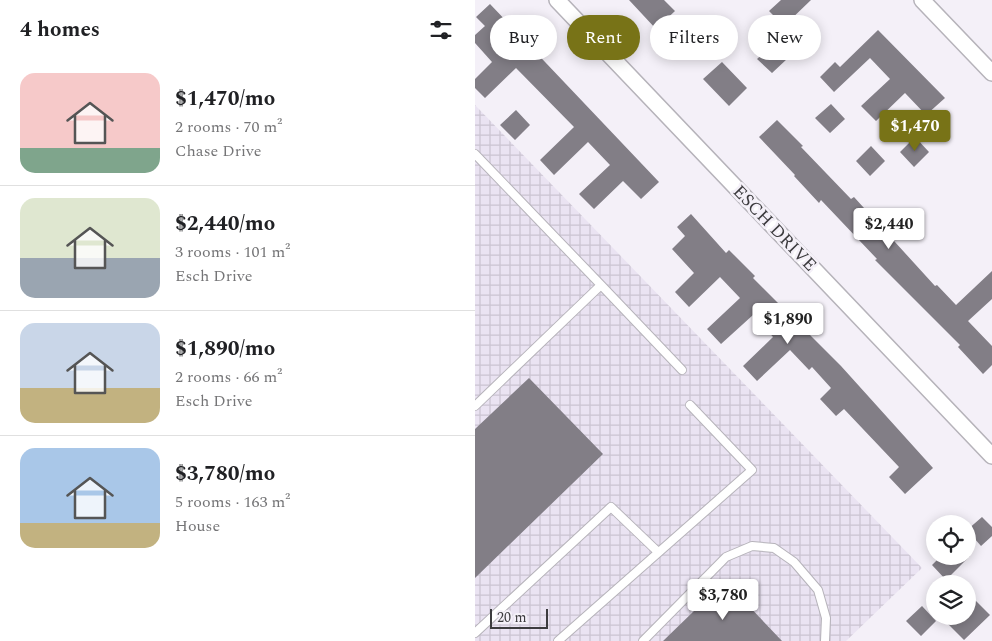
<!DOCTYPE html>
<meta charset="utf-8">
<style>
:root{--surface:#fff;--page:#f6f6f6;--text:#202124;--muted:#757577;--line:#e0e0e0;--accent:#787317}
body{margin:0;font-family:Spectral,serif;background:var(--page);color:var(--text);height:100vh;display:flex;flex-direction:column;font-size:19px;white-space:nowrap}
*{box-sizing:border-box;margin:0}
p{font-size:16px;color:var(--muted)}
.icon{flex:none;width:28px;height:28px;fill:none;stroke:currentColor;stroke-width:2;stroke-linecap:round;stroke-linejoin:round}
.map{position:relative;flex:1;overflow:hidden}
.side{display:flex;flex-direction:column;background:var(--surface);width:475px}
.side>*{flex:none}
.banner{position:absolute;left:15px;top:15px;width:426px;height:45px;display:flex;gap:10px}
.buttons{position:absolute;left:451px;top:515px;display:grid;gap:10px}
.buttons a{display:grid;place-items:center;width:50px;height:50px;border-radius:50%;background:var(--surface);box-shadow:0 2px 12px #0003;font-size:25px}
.scale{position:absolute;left:15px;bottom:12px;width:58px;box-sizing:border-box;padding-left:5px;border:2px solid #3c3b3e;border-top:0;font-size:14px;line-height:18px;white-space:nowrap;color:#3c3b3e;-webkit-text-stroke:4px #f4f0f8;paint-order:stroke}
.price{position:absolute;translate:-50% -42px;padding:0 11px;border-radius:5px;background:#fff;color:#222;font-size:16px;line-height:32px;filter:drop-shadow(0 1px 2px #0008)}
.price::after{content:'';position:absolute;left:50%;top:30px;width:15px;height:11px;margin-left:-8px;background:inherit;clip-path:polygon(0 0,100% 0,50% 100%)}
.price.current{background:var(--accent);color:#fff}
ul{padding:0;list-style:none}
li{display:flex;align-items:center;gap:15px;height:125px;padding:0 20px}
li+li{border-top:1px solid var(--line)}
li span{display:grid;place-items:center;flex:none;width:140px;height:100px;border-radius:15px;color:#555}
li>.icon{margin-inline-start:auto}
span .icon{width:60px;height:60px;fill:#fffc;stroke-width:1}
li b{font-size:21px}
h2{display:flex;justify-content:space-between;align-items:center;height:60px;padding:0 20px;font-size:21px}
.chip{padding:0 18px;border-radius:22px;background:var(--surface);box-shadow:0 2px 12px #0003;font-size:18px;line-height:45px}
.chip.current{background:var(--accent);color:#fff}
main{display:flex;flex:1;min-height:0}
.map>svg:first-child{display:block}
.industrial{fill:url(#industrial-grid)}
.building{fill:#827e86}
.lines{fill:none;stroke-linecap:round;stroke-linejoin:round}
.service-casing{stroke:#b6b3ba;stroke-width:10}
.minor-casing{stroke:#b6b3ba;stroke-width:18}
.service{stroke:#fff;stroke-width:8}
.minor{stroke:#fff;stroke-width:15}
.labels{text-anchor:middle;stroke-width:5;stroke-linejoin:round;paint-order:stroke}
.street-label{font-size:18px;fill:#3c3b3e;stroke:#f4f0f8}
</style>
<main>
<section class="side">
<h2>4 homes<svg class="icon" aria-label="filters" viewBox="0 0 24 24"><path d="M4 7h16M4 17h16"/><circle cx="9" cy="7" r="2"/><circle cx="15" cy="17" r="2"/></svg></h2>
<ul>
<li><span style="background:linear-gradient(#f6c9c9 75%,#7fa58c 0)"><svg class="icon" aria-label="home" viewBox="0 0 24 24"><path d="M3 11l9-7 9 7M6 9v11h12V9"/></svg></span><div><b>$1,470/mo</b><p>2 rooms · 70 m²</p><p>Chase Drive</p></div></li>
<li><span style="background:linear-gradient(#dfe7d0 60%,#9aa5b1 0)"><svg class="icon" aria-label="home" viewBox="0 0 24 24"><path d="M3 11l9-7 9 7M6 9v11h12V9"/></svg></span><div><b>$2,440/mo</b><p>3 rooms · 101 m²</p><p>Esch Drive</p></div></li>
<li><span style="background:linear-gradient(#c9d6e8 65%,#c2b280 0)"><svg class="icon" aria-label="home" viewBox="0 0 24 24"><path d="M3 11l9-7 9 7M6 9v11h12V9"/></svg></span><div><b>$1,890/mo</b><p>2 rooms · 66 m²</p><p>Esch Drive</p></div></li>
<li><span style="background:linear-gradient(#a9c7e8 75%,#c2b280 0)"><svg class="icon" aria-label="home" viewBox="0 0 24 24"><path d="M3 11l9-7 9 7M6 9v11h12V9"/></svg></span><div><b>$3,780/mo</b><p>5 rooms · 163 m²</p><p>House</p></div></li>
</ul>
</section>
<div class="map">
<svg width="517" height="641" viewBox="0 0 517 641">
<defs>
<pattern id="industrial-grid" width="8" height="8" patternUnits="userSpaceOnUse" patternTransform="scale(1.25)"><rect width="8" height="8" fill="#eae3f2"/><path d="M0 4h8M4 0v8" fill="none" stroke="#cac4d1"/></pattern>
</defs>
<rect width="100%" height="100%" fill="#f4f0f8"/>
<path class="industrial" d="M 0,105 L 447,568 L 371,641 L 0,641 Z"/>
<path class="building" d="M 154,0 L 189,0 L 200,11 L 181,29 Z
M 306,0 L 336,0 L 309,26 L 294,11 Z
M 15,4 L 184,182 L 166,199 L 148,181 L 119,209 L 104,194 L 135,165 L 113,142 L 79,175 L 65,160 L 99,127 L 41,68 L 10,98 L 0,88 L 0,79 L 17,62 L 0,43 L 0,35 L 10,26 L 1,17 Z
M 403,30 L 470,98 L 451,115 L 430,93 L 401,121 L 386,106 L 415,79 L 395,58 L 359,92 L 345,77 L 360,62 L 365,67 Z
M 298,44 L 312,59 L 297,73 L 282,59 Z
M 247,62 L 272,88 L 254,106 L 228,79 Z
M 356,104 L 370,119 L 355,133 L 340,118 Z
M 41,110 L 55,125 L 40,140 L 25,125 Z
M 302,120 L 328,146 L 326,147 L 376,199 L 379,197 L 460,286 L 462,285 L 481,305 L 517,271 L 517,299 L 493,321 L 517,346 L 517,365 L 508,374 L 483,347 L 485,345 L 400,260 L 402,259 L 346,200 L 344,203 L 319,176 L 320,175 L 284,137 Z
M 440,137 L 454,152 L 439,167 L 425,152 Z
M 396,146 L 410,161 L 395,176 L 381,161 Z
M 216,214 L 251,253 L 254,250 L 280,276 L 278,278 L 366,366 L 458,468 L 430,494 L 414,477 L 424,467 L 369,409 L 361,416 L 345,399 L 356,388 L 337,367 L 334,370 L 315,350 L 282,381 L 268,366 L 298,337 L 278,315 L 246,344 L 232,329 L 265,298 L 245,277 L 214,307 L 200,292 L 219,273 L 197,249 L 210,236 L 202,227 Z
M 54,378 L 128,454 L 0,578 L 0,429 Z
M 507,517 L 517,527 L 517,536 L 506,546 L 492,530 Z
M 466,556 L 495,556 L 471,580 L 457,565 Z
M 250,581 L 307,641 L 188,641 Z
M 492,592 L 515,615 L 489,640 L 465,616 L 492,616 Z
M 447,606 L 461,621 L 446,636 L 431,621 Z"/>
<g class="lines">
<defs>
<path id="service" d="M 0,154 L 126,285 L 0,406
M 126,285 L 207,370
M 0,633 L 136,507 L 183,552
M 83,641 L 277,470 L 215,405
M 168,641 L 251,557 L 277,546 L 299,548 L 319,562 L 343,590 L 351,618 L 350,641"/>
<path id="minor" d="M 82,0 L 517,456
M 447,0 L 517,73"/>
</defs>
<use href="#service" class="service-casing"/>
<use href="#minor" class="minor-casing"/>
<use href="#service" class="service"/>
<use href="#minor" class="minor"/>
</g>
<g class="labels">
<g class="street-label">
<text transform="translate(300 228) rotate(46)" y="6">ESCH DRIVE</text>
</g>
</g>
</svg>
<div class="buttons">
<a><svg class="icon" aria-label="locate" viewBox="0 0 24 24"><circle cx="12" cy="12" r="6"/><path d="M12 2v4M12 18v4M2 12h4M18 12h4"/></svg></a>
<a><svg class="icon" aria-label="layers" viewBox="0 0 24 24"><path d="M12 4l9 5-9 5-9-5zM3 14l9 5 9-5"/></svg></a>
</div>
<div class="scale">20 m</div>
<b class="price current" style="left:440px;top:152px">$1,470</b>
<b class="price" style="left:414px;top:250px">$2,440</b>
<b class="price" style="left:313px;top:345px">$1,890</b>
<b class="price" style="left:248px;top:621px">$3,780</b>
<div class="banner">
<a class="chip">Buy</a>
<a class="chip current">Rent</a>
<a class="chip">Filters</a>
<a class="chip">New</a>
</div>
</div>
</main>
